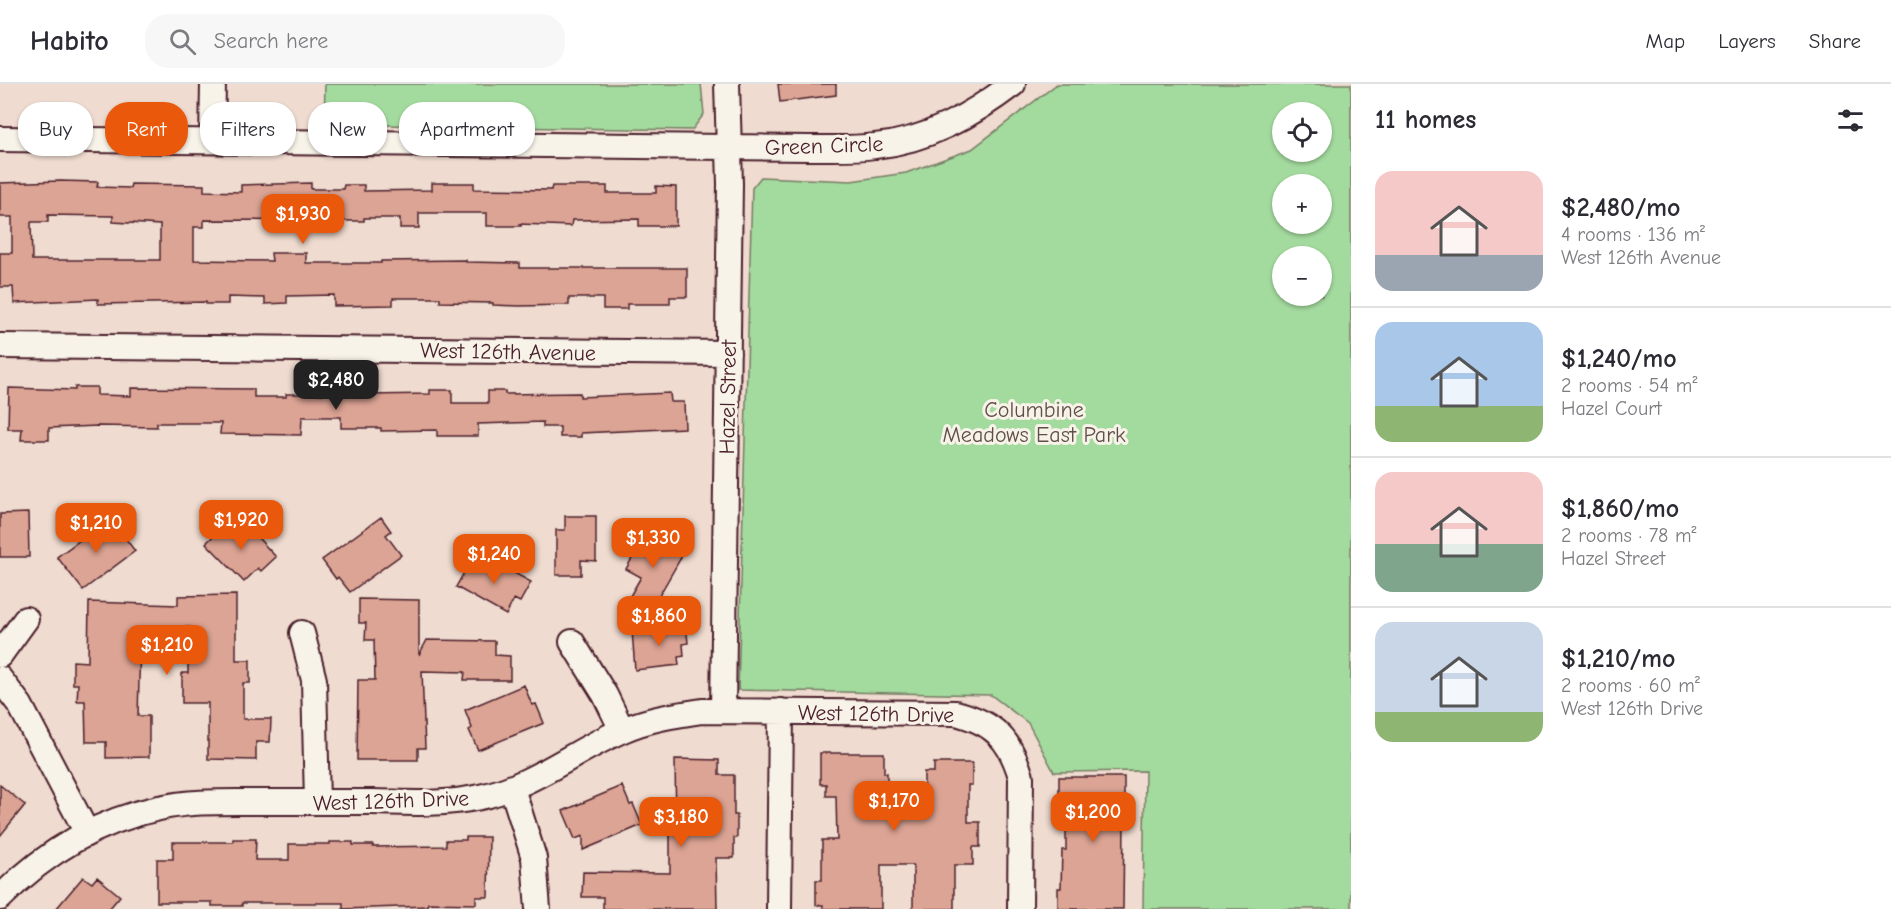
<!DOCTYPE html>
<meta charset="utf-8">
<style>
:root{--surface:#fff;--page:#f7f7f7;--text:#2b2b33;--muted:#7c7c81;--line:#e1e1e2;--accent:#ea580c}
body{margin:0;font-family:"Comic Neue",sans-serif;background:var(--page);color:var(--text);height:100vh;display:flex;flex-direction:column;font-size:22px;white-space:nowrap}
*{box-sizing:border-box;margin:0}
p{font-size:20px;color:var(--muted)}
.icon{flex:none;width:33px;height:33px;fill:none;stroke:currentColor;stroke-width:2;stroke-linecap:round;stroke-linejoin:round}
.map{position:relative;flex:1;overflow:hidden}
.side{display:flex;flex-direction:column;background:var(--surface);width:540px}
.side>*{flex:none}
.hud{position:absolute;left:18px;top:18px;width:570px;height:54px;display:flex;gap:12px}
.tools{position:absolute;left:1272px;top:18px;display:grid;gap:12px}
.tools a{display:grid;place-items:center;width:60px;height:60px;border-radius:50%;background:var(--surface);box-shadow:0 2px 4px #0004;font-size:30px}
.price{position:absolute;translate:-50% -51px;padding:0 14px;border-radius:12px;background:var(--accent);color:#fff;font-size:20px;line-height:39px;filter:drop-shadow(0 2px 3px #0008)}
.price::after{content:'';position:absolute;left:50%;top:36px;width:18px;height:14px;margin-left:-9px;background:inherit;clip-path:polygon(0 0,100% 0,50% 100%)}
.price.selected{background:#222;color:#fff}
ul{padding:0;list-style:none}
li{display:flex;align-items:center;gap:18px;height:150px;padding:0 24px}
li+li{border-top:2px solid var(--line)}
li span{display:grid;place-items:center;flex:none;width:168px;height:120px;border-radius:18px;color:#555}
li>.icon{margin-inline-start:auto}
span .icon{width:72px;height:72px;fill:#fffc;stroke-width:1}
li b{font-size:26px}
h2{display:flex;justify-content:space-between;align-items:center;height:72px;padding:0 24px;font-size:26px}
.chip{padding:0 21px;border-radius:24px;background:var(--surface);box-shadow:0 2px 4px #0004;font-size:21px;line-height:54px}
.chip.selected{background:var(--accent);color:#fff}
header{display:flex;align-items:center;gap:36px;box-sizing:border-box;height:84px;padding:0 30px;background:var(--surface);border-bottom:2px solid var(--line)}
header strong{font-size:28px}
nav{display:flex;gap:33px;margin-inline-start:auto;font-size:21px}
.search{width:420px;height:54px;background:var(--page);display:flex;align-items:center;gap:15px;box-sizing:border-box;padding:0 21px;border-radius:24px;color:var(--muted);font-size:22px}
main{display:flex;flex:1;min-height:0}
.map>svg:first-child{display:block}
.green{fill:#a3da9e;stroke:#767c64;stroke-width:1.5;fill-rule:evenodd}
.building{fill:#dca494;stroke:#4a1f2b;stroke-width:1.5;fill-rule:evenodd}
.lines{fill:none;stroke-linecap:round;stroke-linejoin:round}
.minor-casing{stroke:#4a1f2b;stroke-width:28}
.minor{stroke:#f7f3e8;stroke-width:24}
.labels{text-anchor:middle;stroke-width:6;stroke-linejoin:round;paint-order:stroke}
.street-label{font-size:22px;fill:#4a1f2b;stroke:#f7f3e8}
.park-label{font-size:22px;fill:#604e48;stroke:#f7f3e8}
</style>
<header>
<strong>Habito</strong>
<div class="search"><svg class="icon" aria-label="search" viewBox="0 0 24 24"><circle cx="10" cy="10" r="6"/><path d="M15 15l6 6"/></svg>Search here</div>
<nav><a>Map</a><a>Layers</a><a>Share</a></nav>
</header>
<main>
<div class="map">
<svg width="1351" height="825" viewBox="0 0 1351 825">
<rect width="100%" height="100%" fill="#efdbcf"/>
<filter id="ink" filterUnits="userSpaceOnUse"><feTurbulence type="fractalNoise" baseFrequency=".0167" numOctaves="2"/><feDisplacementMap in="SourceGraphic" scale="12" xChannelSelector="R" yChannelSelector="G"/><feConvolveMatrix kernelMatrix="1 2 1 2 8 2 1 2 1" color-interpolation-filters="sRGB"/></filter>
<g filter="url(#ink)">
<path class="green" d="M 325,0 L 701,0 L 704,30 L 692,46 L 324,40 Z
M 1057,0 L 1351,0 L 1351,825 L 1143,825 L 1145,687 L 1054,688 L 1028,639 L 991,611 L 738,606 L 752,104 L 761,93 L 851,97 L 906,89 L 972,65 ZM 1282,28 L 1322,28 L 1322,68 L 1282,68 ZM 1282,100 L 1322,100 L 1322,140 L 1282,140 ZM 1282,172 L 1322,172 L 1322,212 L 1282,212 Z"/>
<path class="building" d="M 778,0 L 836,0 L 836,11 L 780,18 Z
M 60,97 L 98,98 L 97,103 L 130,104 L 131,100 L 204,101 L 204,107 L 241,108 L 241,101 L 311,99 L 311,105 L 343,105 L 344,101 L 364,101 L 364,107 L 432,106 L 432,99 L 474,99 L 474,105 L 551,106 L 552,102 L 607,102 L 607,109 L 656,109 L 656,102 L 676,103 L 676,142 L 639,142 L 639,135 L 572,136 L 571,142 L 520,140 L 521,142 L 487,142 L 487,129 L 419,129 L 419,144 L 400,144 L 400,134 L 364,134 L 364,137 L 204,136 L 204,143 L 194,143 L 194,176 L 272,177 L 271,169 L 306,169 L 306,179 L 381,179 L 381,177 L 466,176 L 466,178 L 520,179 L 520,184 L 687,184 L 687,213 L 670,213 L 670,220 L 627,220 L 627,225 L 603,225 L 603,214 L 569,214 L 569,221 L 519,222 L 493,221 L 493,219 L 440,218 L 440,214 L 393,214 L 393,221 L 334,222 L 334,211 L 287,212 L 287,219 L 265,220 L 265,214 L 228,213 L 228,220 L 206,220 L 206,218 L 98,220 L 98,215 L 14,219 L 13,203 L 0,203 L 0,169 L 12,169 L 12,133 L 0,133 L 0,99 ZM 48,131 L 113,132 L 113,138 L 160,141 L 160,176 L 32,176 L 31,138 L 48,138 Z
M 75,303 L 97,303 L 97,311 L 131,312 L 131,304 L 254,305 L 254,313 L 286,313 L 286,310 L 341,310 L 341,303 L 369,303 L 369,311 L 430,310 L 430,306 L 452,306 L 452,319 L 488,319 L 488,307 L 505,307 L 505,310 L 580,309 L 580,313 L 670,309 L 671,318 L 684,318 L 685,344 L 581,349 L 581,353 L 560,353 L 560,343 L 543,343 L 543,338 L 478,340 L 478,352 L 437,352 L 437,346 L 381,347 L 381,344 L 341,344 L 341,333 L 302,333 L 301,351 L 220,350 L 221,339 L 157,339 L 157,343 L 98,342 L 49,344 L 49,356 L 21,356 L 22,345 L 8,345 L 9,304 L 75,306 Z
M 28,429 L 29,473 L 0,473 L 0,430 Z
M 565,432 L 596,432 L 596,477 L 581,476 L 581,491 L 556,491 L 556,446 L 565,446 Z
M 381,433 L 391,447 L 386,451 L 401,471 L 350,508 L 338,493 L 336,495 L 322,476 Z
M 110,434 L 135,467 L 83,506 L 57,473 Z
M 244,439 L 276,473 L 261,487 L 258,484 L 244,498 L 206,459 L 220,446 L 224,449 L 233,440 L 238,445 Z
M 646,450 L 683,470 L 652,524 L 630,512 L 641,493 L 626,485 Z
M 487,474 L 531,498 L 520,518 L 514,515 L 506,531 L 456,503 L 466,485 L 471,488 L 476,478 L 483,482 Z
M 236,511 L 236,576 L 250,576 L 250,599 L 243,599 L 243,635 L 271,635 L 270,658 L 256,658 L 256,676 L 208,675 L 208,619 L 182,619 L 182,589 L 188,589 L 188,576 L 191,576 L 191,543 L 148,543 L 147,559 L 140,559 L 138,632 L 149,632 L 149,673 L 106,674 L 106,658 L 86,658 L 85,617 L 77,617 L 78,600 L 73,600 L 73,577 L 88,578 L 89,518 L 178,521 L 178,512 Z
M 359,515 L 419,516 L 419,571 L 427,556 L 495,557 L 495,571 L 510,572 L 510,596 L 464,596 L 465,588 L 422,587 L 425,664 L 418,664 L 418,676 L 357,676 L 358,596 L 375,596 L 374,556 L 365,556 L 366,539 L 359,539 Z
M 686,541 L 688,559 L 683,560 L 684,572 L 678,573 L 679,581 L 635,586 L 632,546 Z
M 524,601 L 532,621 L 536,620 L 544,639 L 478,666 L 469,646 L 472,644 L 465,626 Z
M 820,669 L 884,669 L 884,689 L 887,689 L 887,701 L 924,701 L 924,688 L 934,688 L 934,679 L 972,679 L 972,701 L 968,701 L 968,738 L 980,738 L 980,763 L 973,763 L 973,781 L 954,781 L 954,825 L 913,825 L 913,781 L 881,781 L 881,825 L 823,825 L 823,821 L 816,821 L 816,796 L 822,796 L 822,756 L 837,756 L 836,712 L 826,712 L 826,700 L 820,700 Z
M 675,675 L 719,676 L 719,691 L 734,691 L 734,731 L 737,731 L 737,754 L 734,754 L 734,774 L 716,774 L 717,825 L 603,825 L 603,813 L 582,813 L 583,788 L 670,789 L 670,744 L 676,744 Z
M 1059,693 L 1124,693 L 1124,713 L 1127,713 L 1127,736 L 1124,736 L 1123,825 L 1058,825 L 1058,804 L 1061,804 L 1062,766 L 1066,766 L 1066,717 L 1059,717 Z
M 0,701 L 25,721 L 0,752 Z
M 622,702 L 630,721 L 633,720 L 642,741 L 583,766 L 583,752 L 575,755 L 563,727 Z
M 466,753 L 489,753 L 488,813 L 476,813 L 476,820 L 428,819 L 428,822 L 343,825 L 343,819 L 242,819 L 242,822 L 212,822 L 212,818 L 157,818 L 157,775 L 173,775 L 173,758 L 233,758 L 233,755 L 256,755 L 255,776 L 289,776 L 289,760 L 330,760 L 330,758 L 353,758 L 353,761 L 373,761 L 373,763 L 446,762 L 446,756 L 466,756 Z
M 83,793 L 92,799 L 97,793 L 120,812 L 109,825 L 56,825 Z"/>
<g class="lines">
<defs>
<path id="minor" d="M 0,55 L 810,64 C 832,64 854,65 875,62 C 927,57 972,31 1013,0
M 212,57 L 213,0
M 0,262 L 728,269
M 302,549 L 314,596 L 317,718
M 572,558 L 605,611 L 622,646
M 0,571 L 26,535
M 0,595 L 20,621 L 87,749
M 723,626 L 730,100 L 727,0
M 512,704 L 534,774 L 538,825
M 0,814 C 44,769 98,737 159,724 C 190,717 222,718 254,718 C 293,718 332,718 372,718 C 408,719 444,721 480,713 C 533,702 574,667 623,646 C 648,635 675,631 702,627 L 956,629 C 994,639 1010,655 1021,693 L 1020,825
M 779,825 L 781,627"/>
</defs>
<use href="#minor" class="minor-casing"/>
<use href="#minor" class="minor"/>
</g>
</g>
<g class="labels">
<g class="street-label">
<text transform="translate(824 61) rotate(-2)" y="8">Green Circle</text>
<text transform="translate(508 267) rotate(1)" y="8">West 126th Avenue</text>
<text transform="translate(727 313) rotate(-89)" y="8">Hazel Street</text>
<text transform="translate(876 629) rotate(1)" y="8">West 126th Drive</text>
<text transform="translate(391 716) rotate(-2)" y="8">West 126th Drive</text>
</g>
<g class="park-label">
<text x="1034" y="333">Columbine<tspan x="1034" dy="25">Meadows East Park</tspan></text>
</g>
</g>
</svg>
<div class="tools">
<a><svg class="icon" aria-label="locate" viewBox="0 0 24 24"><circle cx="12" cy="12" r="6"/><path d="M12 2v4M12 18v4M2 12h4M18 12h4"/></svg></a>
<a>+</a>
<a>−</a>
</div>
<b class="price" style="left:303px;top:161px">$1,930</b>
<b class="price selected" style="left:336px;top:327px">$2,480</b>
<b class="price" style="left:241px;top:467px">$1,920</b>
<b class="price" style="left:96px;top:470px">$1,210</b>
<b class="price" style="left:653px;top:485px">$1,330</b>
<b class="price" style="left:494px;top:501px">$1,240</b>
<b class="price" style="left:659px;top:563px">$1,860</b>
<b class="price" style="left:167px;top:592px">$1,210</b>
<b class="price" style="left:894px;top:748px">$1,170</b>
<b class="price" style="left:1093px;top:759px">$1,200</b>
<b class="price" style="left:681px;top:764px">$3,180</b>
<div class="hud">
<a class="chip">Buy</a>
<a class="chip selected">Rent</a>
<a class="chip">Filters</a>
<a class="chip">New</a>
<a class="chip">Apartment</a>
</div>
</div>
<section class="side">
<h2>11 homes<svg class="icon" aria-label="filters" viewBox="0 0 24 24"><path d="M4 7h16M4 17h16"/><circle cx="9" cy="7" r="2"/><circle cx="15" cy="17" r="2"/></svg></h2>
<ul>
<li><span style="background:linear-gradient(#f6c9c9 70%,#9aa5b1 0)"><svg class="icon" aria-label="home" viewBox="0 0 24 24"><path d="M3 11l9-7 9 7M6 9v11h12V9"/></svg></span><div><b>$2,480/mo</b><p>4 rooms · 136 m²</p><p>West 126th Avenue</p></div></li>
<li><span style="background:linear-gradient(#a9c7e8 70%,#8fb573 0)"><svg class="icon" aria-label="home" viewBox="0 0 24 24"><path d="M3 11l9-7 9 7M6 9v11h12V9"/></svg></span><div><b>$1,240/mo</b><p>2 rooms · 54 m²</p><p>Hazel Court</p></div></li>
<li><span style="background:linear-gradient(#f6c9c9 60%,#7fa58c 0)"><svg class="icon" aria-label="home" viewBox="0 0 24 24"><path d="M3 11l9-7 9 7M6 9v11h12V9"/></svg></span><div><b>$1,860/mo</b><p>2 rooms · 78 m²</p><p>Hazel Street</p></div></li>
<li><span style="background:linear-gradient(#c9d6e8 75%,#8fb573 0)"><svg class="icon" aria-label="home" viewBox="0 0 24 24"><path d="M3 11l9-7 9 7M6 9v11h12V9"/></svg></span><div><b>$1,210/mo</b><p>2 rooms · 60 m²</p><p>West 126th Drive</p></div></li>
</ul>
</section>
</main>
